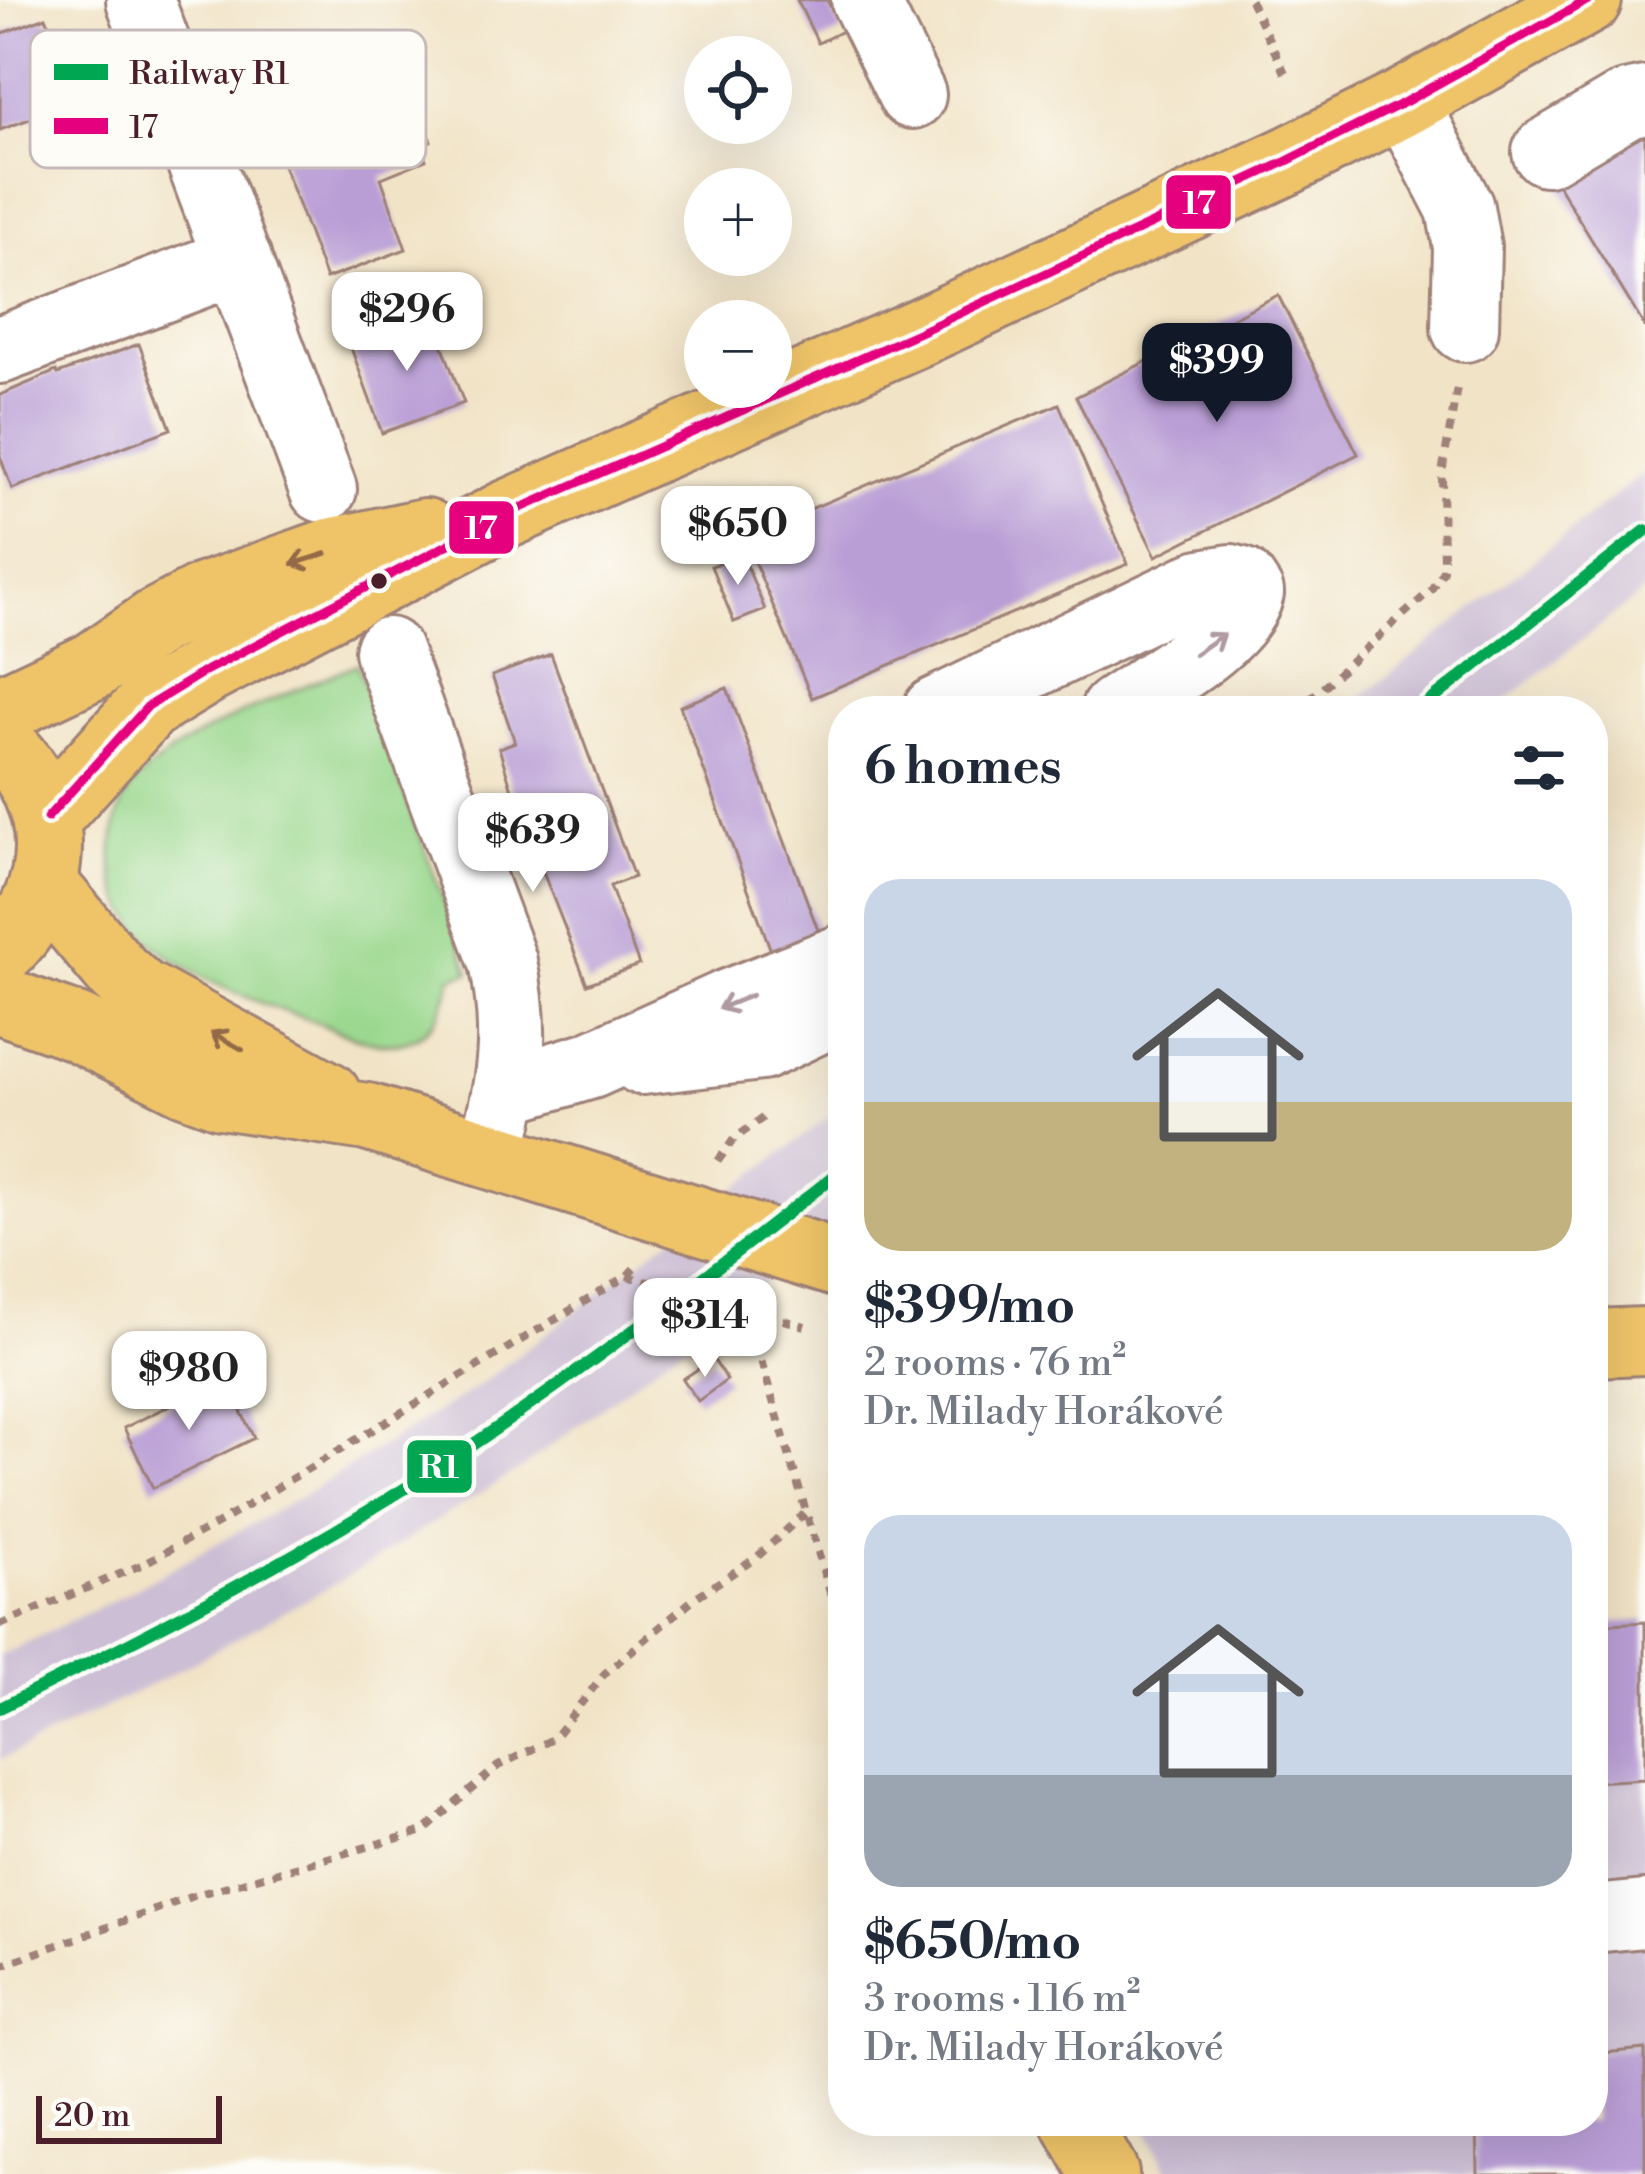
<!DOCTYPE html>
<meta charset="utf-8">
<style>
:root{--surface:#fff;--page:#f2f2f3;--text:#1f2937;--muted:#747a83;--accent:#111827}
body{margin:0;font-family:"Libre Bodoni",serif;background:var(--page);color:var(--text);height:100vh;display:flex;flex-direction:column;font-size:45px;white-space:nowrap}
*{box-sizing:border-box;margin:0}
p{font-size:39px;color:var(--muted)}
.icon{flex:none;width:66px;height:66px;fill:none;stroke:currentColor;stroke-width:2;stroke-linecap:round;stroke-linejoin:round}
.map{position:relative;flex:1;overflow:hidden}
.sheet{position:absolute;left:828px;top:696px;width:780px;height:1440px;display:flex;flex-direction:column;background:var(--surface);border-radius:48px;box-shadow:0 12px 48px #0002}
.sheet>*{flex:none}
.controls{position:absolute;left:684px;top:36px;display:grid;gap:24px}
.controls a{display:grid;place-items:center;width:108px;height:108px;border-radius:50%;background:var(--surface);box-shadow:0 12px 48px #0002;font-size:60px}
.scale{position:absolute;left:36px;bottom:30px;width:186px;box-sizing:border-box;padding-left:12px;border:6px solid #4a1f2b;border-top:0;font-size:33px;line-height:42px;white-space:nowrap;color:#4a1f2b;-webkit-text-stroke:9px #fdfcf7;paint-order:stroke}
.price{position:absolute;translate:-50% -102px;padding:0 27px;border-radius:24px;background:#fff;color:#222;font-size:39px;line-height:78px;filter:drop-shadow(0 3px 6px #0008)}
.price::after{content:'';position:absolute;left:50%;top:72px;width:36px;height:27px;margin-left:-18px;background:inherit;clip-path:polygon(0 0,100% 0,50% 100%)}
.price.current{background:var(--accent);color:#fff}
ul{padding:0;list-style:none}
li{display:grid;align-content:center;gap:24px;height:636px;padding:0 36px}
li span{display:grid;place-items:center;height:372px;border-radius:36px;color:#555}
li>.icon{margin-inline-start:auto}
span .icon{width:216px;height:216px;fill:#fffc;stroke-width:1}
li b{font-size:51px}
h2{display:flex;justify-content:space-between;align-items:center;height:144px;padding:0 36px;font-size:51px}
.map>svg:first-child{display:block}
.industrial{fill:#ccbed4}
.green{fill:#99d78c;stroke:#727b5c;stroke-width:3}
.building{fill:#b99ed5}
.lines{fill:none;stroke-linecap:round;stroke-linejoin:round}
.minor-casing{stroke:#9e8178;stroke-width:72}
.major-casing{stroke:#9e8178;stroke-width:72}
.path{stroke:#9e8178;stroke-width:8;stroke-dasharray:9 9;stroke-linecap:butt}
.minor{stroke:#fff;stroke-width:66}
.major{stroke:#efc469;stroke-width:66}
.bus-1-casing{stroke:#fdfcf7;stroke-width:18}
.bus-1{stroke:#e5007d;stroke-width:9}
.rail-1-casing{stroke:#fdfcf7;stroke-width:21}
.rail-1{stroke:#00a651;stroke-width:12}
.oneway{stroke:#946947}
.oneway2{stroke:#ae9aa0}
.bus-dot{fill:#4a1f2b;stroke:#fdfcf7;stroke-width:4.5}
.key{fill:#fdfcf7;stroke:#c7baba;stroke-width:3}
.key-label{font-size:33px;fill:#4a1f2b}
.line-badge{stroke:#fdfcf7;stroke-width:4.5}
.badge-label{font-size:33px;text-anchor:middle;font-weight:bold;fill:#fff}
</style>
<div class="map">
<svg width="1645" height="2174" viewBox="0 0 1645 2174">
<rect width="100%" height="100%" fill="#fdfcf7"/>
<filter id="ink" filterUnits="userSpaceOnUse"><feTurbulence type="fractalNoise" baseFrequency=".00833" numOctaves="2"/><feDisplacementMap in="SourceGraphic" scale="24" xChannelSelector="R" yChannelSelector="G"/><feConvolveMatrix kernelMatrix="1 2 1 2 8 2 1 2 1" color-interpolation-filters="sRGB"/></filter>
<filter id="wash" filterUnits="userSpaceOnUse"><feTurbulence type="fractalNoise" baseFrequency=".004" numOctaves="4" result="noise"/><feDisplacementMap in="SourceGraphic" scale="48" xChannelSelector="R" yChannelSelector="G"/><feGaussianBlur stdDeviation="2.7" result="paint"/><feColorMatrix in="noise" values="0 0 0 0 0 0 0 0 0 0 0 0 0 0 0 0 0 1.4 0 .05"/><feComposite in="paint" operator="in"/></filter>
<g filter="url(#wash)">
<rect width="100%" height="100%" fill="#f1e3c6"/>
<path class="industrial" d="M 1645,472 L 1645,590 L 1492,711 L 1344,711 Z
M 843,1106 L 843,1222 L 526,1465 L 347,1577 L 166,1677 L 0,1760 L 0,1656 L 123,1595 L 301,1497 L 474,1389 Z
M 1645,1620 L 1645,2174 L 1169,2174 L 1142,2121 L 1593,2121 L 1593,1623 Z"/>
<path class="green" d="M 357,664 L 470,972 L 452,977 C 446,1002 435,1033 407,1041 C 377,1051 338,1030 310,1020 C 230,993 104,951 113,847 C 114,828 118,810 127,794 C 162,738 296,691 357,664 Z"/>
<g id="blocks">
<path class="building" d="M 797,0 L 827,0 L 842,31 L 818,43 Z
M 46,17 L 77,101 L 0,130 L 0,34 Z
M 344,73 L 364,133 L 420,112 L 431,141 L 421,145 L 426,160 L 381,178 L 406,249 L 326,279 L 260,104 Z
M 1645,118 L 1645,327 L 1552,175 Z
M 1278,295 L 1358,454 L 1156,556 L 1076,397 Z
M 431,315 L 464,403 L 382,433 L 350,345 Z
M 139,344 L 171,429 L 12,489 L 0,456 L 0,395 L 56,371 L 58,374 Z
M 1059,404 L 1128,564 L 812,698 L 744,537 Z
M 742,554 L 765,610 L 734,622 L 711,566 Z
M 551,654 L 634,877 L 610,886 L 639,965 L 587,984 L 517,806 L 499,748 L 515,742 L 492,676 Z
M 727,688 L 824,946 L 776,964 L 680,706 Z
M 713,1359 L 727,1380 L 698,1401 L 683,1379 Z
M 225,1378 L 254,1438 L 153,1488 L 124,1428 Z
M 1645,1622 L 1645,1779 L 1593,1782 L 1593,1625 Z
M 1645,2049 L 1645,2174 L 1478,2174 L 1477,2121 L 1593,2121 L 1593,2054 Z"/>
</g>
</g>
<g filter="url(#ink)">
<use href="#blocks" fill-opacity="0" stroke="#9e8178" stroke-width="3"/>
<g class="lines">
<defs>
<path id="minor" d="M 140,0 L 323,489
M 865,0 L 912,95
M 1405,102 L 1460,208 L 1467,247 L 1465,328
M 1546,152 L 1627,104 L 1645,100
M 0,350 L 238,260
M 388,651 L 503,962 C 519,1039 510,1080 491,1154
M 936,711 L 1201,583 L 1231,578 L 1242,581 L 1250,593 C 1240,639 1152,684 1114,711
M 642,1061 L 761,1047 L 843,1008
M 508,1090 L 591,1065 L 726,1004 L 843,958
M 1593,1919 L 1645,1914"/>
<path id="major" d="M 0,710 L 93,666 L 155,623 L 206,596 L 330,552 L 425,532
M 0,743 C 65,802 63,893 0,952
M 47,818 L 148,706 L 207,670 L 505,515 L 922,331 L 1287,161 L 1405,102 L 1588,0
M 44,885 L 118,973 L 139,992 L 327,1095
M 0,1000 L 76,1027 L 186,1082 L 221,1095 L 367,1117 L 843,1265
M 1593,1343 L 1645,1341
M 1075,2121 L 1105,2174"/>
</defs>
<use href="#minor" class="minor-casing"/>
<use href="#major" class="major-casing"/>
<path class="path" d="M 1250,0 L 1289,81
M 1296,711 L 1431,590 L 1443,571 L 1442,473 L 1457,388
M 718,1161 L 734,1139 L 768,1114
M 627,1276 L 805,1326
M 746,1310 L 832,1599 L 843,1658
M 0,1625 L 141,1565 L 220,1522 L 627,1276 L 635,1267
M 0,1966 L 196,1895 L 424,1831 L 498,1766 L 553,1739 L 605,1673 L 696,1597 L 756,1558 L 806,1512"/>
<use href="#minor" class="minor"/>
<use href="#major" class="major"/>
<defs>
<path id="bus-1" d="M 47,818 L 148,706 L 207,670 L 505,515 L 922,331 L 1287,161 L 1405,102 L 1588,0"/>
</defs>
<use href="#bus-1" class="bus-1-casing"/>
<use href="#bus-1" class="bus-1"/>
<defs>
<path id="rail-1" d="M 1418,711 L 1645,531
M 0,1708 C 171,1623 343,1535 500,1426 C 617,1345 732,1257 843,1169"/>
</defs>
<use href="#rail-1" class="rail-1-casing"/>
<use href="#rail-1" class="rail-1"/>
</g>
<defs><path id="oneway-shaft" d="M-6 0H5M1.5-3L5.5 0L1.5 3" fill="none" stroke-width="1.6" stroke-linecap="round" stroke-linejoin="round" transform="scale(3)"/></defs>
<g class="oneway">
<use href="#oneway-shaft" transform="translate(309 559) rotate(162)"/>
<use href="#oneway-shaft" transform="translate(227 1041) rotate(-151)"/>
</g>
<g class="oneway2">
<use href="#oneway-shaft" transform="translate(1209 644) rotate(-35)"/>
<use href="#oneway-shaft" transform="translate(735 1002) rotate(158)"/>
</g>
</g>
<circle class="bus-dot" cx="379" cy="581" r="10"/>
<rect x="30" y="30" width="396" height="138" rx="18" class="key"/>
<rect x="54" y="64" width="54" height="16" fill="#00a651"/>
<rect x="54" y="118" width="54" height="16" fill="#e5007d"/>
<g class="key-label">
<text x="129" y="84">Railway R1</text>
<text x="129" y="138">17</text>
</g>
<g class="line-badge">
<rect x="1164" y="173" width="69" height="58" rx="12" fill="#e5007d"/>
<rect x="447" y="499" width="69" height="57" rx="12" fill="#e5007d"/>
<rect x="405" y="1438" width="69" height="57" rx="12" fill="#00a651"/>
</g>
<g class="badge-label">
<text x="1199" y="214">17</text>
<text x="481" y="539">17</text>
<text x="439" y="1478">R1</text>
</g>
</svg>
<div class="controls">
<a><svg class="icon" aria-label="locate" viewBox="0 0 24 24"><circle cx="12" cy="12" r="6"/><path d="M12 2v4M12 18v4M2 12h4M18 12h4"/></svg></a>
<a>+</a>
<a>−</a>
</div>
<div class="scale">20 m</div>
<b class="price" style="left:407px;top:374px">$296</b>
<b class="price current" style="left:1217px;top:425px">$399</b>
<b class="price" style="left:738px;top:588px">$650</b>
<b class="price" style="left:533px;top:895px">$639</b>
<b class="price" style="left:705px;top:1380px">$314</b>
<b class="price" style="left:189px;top:1433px">$980</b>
<section class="sheet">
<h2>6 homes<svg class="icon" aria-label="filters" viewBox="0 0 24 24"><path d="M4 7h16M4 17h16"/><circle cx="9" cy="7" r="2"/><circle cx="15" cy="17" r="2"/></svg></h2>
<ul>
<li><span style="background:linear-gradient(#c9d6e8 60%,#c2b280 0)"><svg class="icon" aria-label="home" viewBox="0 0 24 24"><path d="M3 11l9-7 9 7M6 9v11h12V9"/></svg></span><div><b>$399/mo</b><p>2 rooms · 76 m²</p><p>Dr. Milady Horákové</p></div></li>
<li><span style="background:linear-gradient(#c9d6e8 70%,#9aa5b1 0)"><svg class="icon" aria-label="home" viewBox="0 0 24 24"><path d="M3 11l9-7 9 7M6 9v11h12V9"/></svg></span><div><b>$650/mo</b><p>3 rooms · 116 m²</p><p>Dr. Milady Horákové</p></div></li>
</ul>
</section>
</div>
